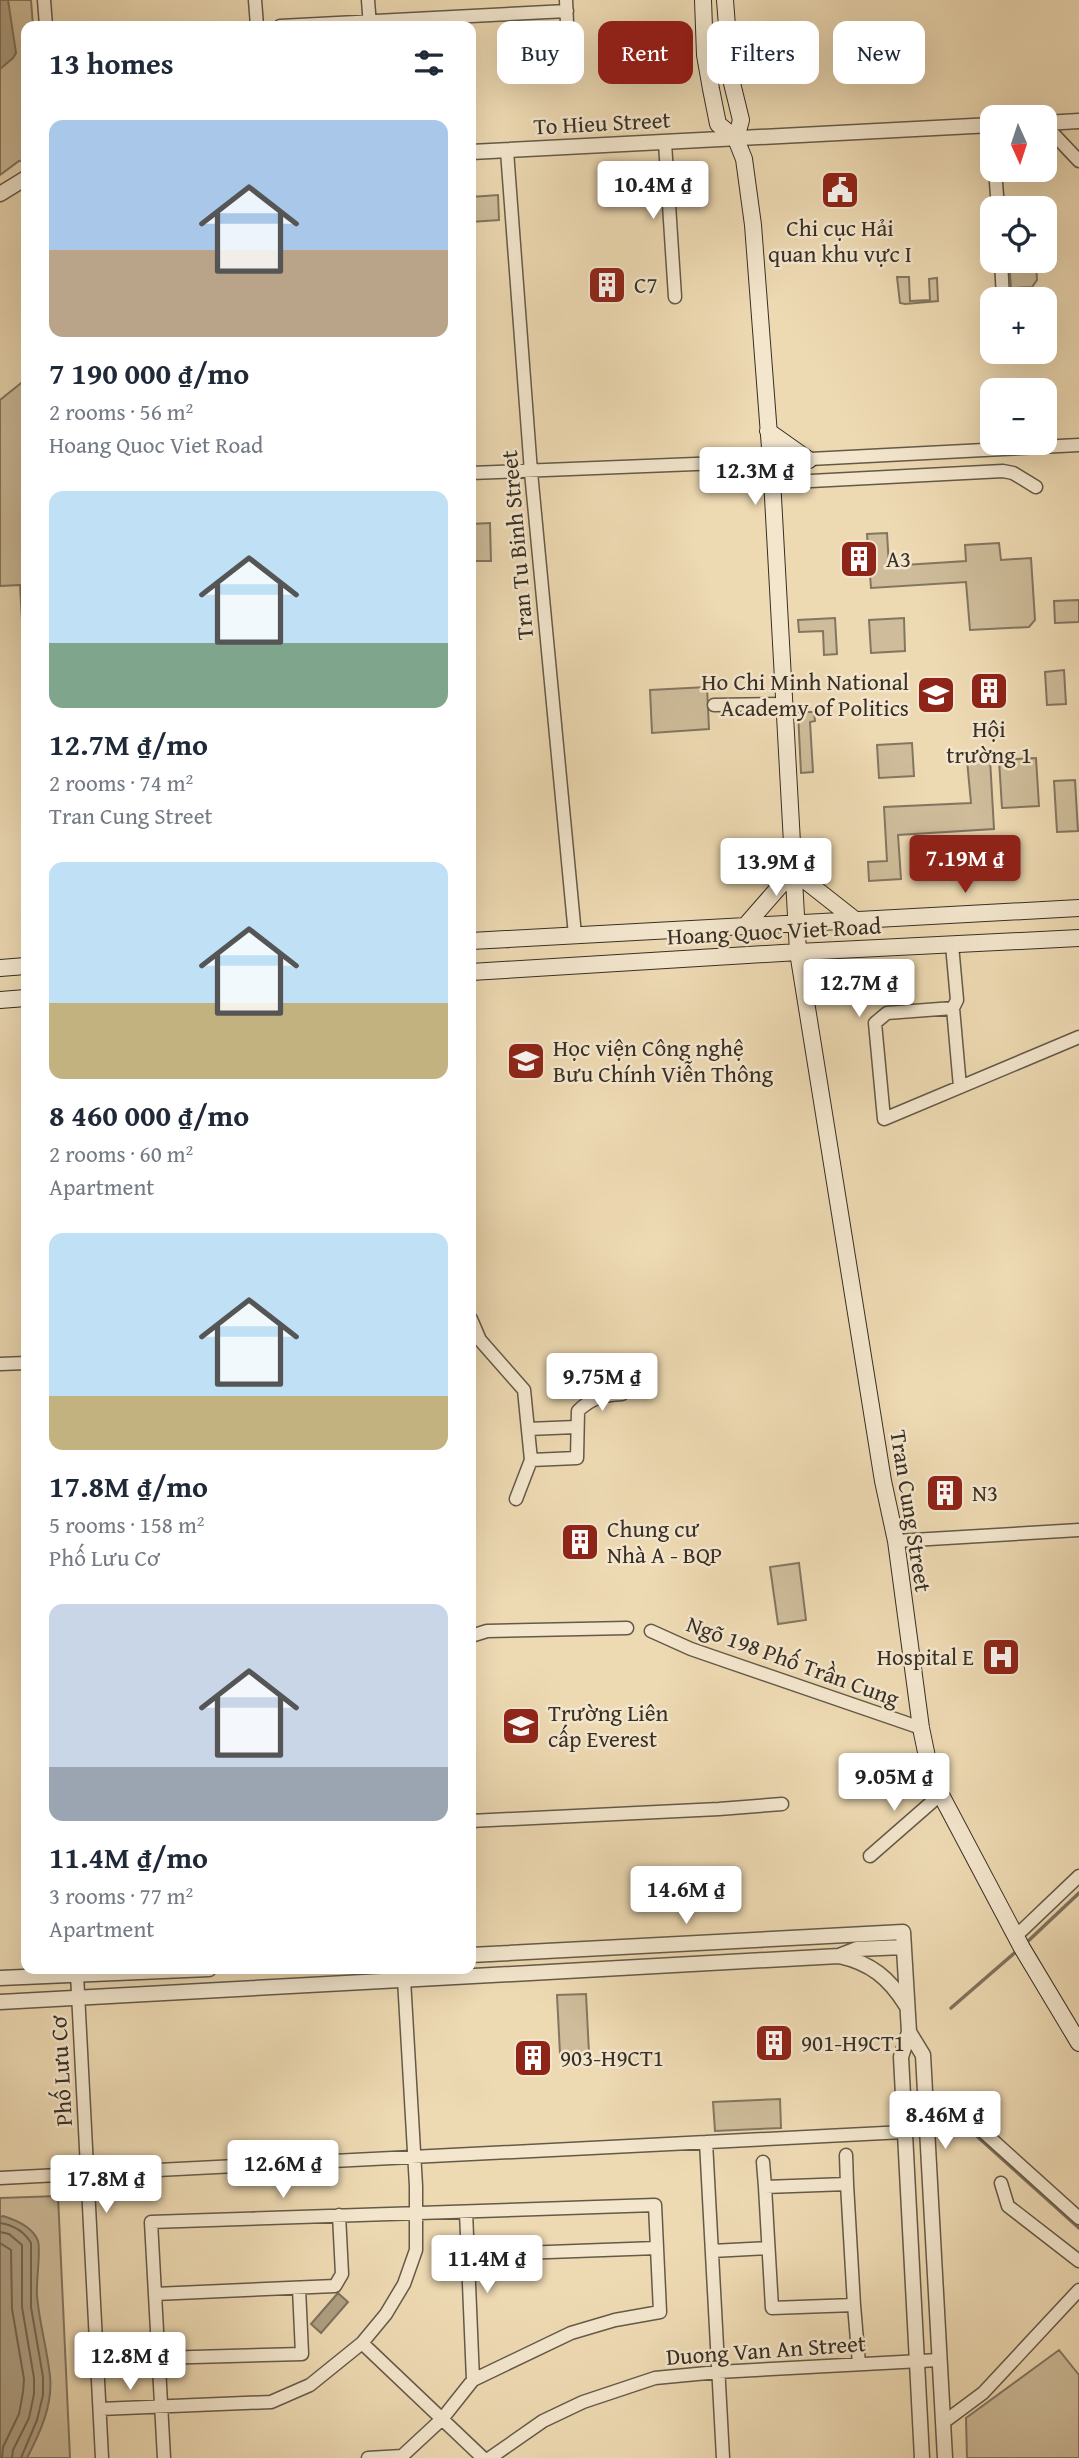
<!DOCTYPE html>
<meta charset="utf-8">
<style>
:root{--surface:#fff;--page:#f2f2f3;--text:#1f2937;--muted:#747a83;--accent:#8f2418}
body{margin:0;font-family:"Gentium Book Plus",serif;background:var(--page);color:var(--text);height:100vh;display:flex;flex-direction:column;font-size:26px;white-space:nowrap}
*{box-sizing:border-box;margin:0}
p{font-size:23px;color:var(--muted)}
.icon{flex:none;width:38px;height:38px;fill:none;stroke:currentColor;stroke-width:2;stroke-linecap:round;stroke-linejoin:round}
.map{position:relative;flex:1;overflow:hidden}
.details{position:absolute;left:21px;top:21px;width:455px;height:1953px;display:flex;flex-direction:column;background:var(--surface);border-radius:14px;box-shadow:0 7px 28px #0002}
.details>*{flex:none}
.guide{position:absolute;left:497px;top:21px;width:476px;height:63px;display:flex;gap:14px}
.needle{width:46px;rotate:177deg}
.buttons{position:absolute;left:980px;top:105px;display:grid;gap:14px}
.buttons a{display:grid;place-items:center;width:77px;height:77px;border-radius:14px;background:var(--surface);box-shadow:0 7px 28px #0002;font-size:35px}
.price{position:absolute;translate:-50% -60px;padding:0 16px;border-radius:7px;background:#fff;color:#222;font-size:23px;line-height:46px;filter:drop-shadow(0 2px 4px #0008)}
.price::after{content:'';position:absolute;left:50%;top:42px;width:21px;height:16px;margin-left:-10px;background:inherit;clip-path:polygon(0 0,100% 0,50% 100%)}
.price.current{background:var(--accent);color:#fff}
ul{padding:0;list-style:none}
li{display:grid;align-content:center;gap:14px;height:371px;padding:0 28px}
li span{display:grid;place-items:center;height:217px;border-radius:14px;color:#555}
li>.icon{margin-inline-start:auto}
span .icon{width:126px;height:126px;fill:#fffc;stroke-width:1}
li b{font-size:30px}
h2{display:flex;justify-content:space-between;align-items:center;height:84px;padding:0 28px;font-size:30px}
.tag{padding:0 24px;border-radius:14px;background:var(--surface);box-shadow:0 7px 28px #0002;font-size:24px;line-height:63px}
.tag.current{background:var(--accent);color:#fff}
.map>svg:first-child{display:block}
.green{fill:#cebc9a;stroke:#837660;stroke-width:2}
.water{fill:#af9f82;stroke:#7f725d;stroke-width:2}
.lines{fill:none;stroke-linecap:round;stroke-linejoin:round}
.shore{stroke:#746754;stroke-width:2}
.stream{stroke:#7f725d;stroke-width:3.5}
.minor-casing{stroke:#655a48;stroke-width:15}
.tertiary-casing{stroke:#655a48;stroke-width:17}
.secondary-casing{stroke:#382f25;stroke-width:18}
.minor{stroke:#f3e6cd;stroke-width:12}
.tertiary{stroke:#f3e6cd;stroke-width:14}
.secondary{stroke:#f3e6cd;stroke-width:16}
.labels{text-anchor:middle;stroke-width:5;stroke-linejoin:round;paint-order:stroke}
.street-label{font-size:23px;fill:#382f25;stroke:#f3e6cd}
.poi-label{font-size:23px;fill:#382f25;stroke:#f3e6cd;text-anchor:start}
</style>
<div class="map">
<svg width="1079" height="2458" viewBox="0 0 1079 2458">
<rect width="100%" height="100%" fill="#edd9b2"/>
<filter id="stains"><feTurbulence type="fractalNoise" baseFrequency=".00286" numOctaves="4"/><feColorMatrix values="0 0 0 0 .2 0 0 0 0 .09 0 0 0 0 .02 0 0 0 .5 -.17"/></filter>
<radialGradient id="worn" r=".72"><stop offset=".6" stop-color="#630" stop-opacity="0"/><stop offset="1" stop-color="#630" stop-opacity=".3"/></radialGradient>
<path class="green" d="M 0,0 L 31,0 L 33,26 L 26,26 L 26,160 L 19,161 L 0,175 Z
M 498,195 L 499,220 L 471,222 L 471,197 Z
M 1009,261 L 1036,261 L 1037,280 L 1032,287 L 1011,288 Z
M 897,277 L 909,277 L 910,301 L 930,300 L 929,279 L 937,278 L 938,301 L 905,304 L 900,303 Z
M 26,379 L 26,620 L 22,620 L 20,585 L 0,586 L 0,400 Z
M 490,523 L 491,561 L 471,561 L 471,524 Z
M 887,533 L 889,566 L 966,561 L 965,545 L 999,543 L 1001,560 L 1031,558 L 1035,620 L 1029,627 L 970,630 L 966,582 L 871,588 L 867,534 Z
M 1079,600 L 1079,622 L 1055,623 L 1054,601 Z
M 835,618 L 837,654 L 824,655 L 823,631 L 799,632 L 798,620 Z
M 904,618 L 905,651 L 871,653 L 869,620 Z
M 1064,670 L 1066,704 L 1047,705 L 1045,672 Z
M 707,687 L 709,729 L 652,733 L 650,690 Z
M 798,712 L 814,712 L 815,721 L 810,722 L 813,772 L 801,773 Z
M 912,743 L 914,776 L 879,778 L 877,745 Z
M 1036,758 L 1039,806 L 1002,808 L 999,760 Z
M 990,759 L 994,829 L 898,835 L 901,879 L 869,881 L 868,862 L 887,861 L 884,807 L 971,803 L 967,760 Z
M 1075,780 L 1078,831 L 1057,832 L 1054,781 Z
M 799,1563 L 806,1620 L 778,1624 L 770,1567 Z
M 586,1994 L 589,2053 L 560,2054 L 557,1995 Z
M 780,2099 L 781,2128 L 715,2131 L 713,2102 Z
M 58,2196 L 70,2458 L 0,2458 L 0,2198 Z
M 1059,2350 L 1079,2375 L 1079,2458 L 967,2458 L 966,2418 Z"/>
<path class="water" d="M 0,0 L 8,0 L 16,53 L 13,58 L 0,69 Z
M 3,2216 C 16,2220 33,2227 38,2241 C 41,2251 36,2281 37,2295 C 39,2322 47,2348 50,2376 C 53,2405 40,2433 27,2458 L 0,2458 L 0,2217 Z
M 338,2293 L 348,2302 L 321,2333 L 311,2324 Z"/>
<g class="lines">
<path class="shore" d="M 0,2223 C 13,2225 24,2231 31,2243 L 31,2307 L 43,2377 L 43,2395 L 37,2420 L 21,2458
M 0,2232 L 9,2234 L 22,2245 L 22,2307 L 34,2378 L 34,2394 L 29,2418 L 13,2450 L 12,2458
M 0,2243 L 11,2250 L 12,2309 L 24,2379 L 23,2392 L 19,2414 L 3,2447 L 2,2458"/>
<path class="stream" d="M 1025,1944 L 1079,1893
M 951,2008 L 1019,1949
M 959,2120 L 1079,2228"/>
<defs>
<path id="minor" d="M 44,0 L 46,26
M 255,0 L 257,26
M 368,0 L 370,26
M 566,0 L 568,47
M 280,26 L 567,11
M 1045,125 L 1079,161
M 665,143 L 675,297
M 507,151 L 531,472 L 575,935
M 995,170 L 998,208
M 1001,261 L 1003,298
M 471,473 L 771,461 L 1079,445
M 772,483 L 1003,471 L 1013,473 L 1036,487
M 714,705 L 785,704
M 952,945 L 957,1000 L 953,1008 L 960,1087
M 953,1008 L 887,1013 L 875,1023 L 884,1119 L 1079,1037
M 471,1319 L 480,1340 L 524,1390 L 531,1460 L 516,1499
M 0,1364 L 26,1363
M 528,1429 L 576,1427
M 531,1460 L 577,1458 L 578,1411 C 591,1398 603,1395 622,1394
M 896,1541 L 1079,1530
M 651,1631 L 691,1649 L 921,1728
M 471,1636 L 487,1631 L 627,1628
M 471,1821 L 719,1809 L 782,1804
M 870,1856 L 941,1794
M 1016,1936 L 1079,1876
M 77,1974 L 102,2458
M 978,2127 L 1079,2218
M 706,2142 L 723,2458
M 846,2155 L 847,2184
M 763,2162 L 765,2187
M 0,2178 L 904,2132
M 1001,2183 L 1008,2206 L 1079,2261
M 847,2184 L 854,2305 L 772,2308 L 765,2187 Z
M 466,2212 L 473,2380
M 712,2251 L 768,2248
M 469,2255 L 657,2248
M 155,2294 L 335,2286 L 342,2274 L 339,2215
M 854,2305 L 859,2364
M 362,2343 L 483,2458
M 158,2358 L 302,2354 L 299,2288
M 100,2409 L 271,2402 L 310,2385 L 362,2343 L 386,2314 L 404,2284 L 416,2250 L 416,2186 L 404,1979
M 948,2419 L 983,2393 L 1079,2290
M 164,2458 L 151,2222 L 655,2205 L 660,2312 L 615,2320 L 571,2333 L 473,2380 L 442,2419 L 400,2458
M 368,2458 L 402,2456
M 490,2458 L 543,2421 L 583,2402 L 655,2378 L 718,2372 L 939,2360"/>
<path id="tertiary" d="M 1045,123 L 1079,121
M 471,152 L 992,125
M 0,194 L 26,178
M 471,1955 L 903,1932 L 909,2032 L 901,2057 L 922,2458
M 839,1956 C 871,1963 889,1978 906,2005
M 0,1978 L 209,1969
M 0,2002 L 839,1956 L 857,1949 L 904,1947
M 909,2032 L 923,2055 L 945,2458"/>
<path id="secondary" d="M 703,0 L 705,55 L 711,89 L 718,124 L 736,139 L 744,159 L 753,225 L 771,461 L 798,952 L 883,1481 L 896,1541 L 921,1728 L 931,1776 L 1022,1948 L 1079,2043
M 725,0 L 731,79 L 741,120 L 736,139
M 768,431 L 809,460
M 793,871 L 854,919
M 746,925 L 793,871
M 471,941 L 1079,908
M 0,968 L 26,966
M 471,972 L 798,952 L 1079,938
M 0,1000 L 26,998"/>
</defs>
<use href="#minor" class="minor-casing"/>
<use href="#tertiary" class="tertiary-casing"/>
<use href="#secondary" class="secondary-casing"/>
<use href="#minor" class="minor"/>
<use href="#tertiary" class="tertiary"/>
<use href="#secondary" class="secondary"/>
</g>
<defs>
<symbol id="civic-square" viewBox="-11 -11 22 22"><rect x="-9" y="-9" width="18" height="18" rx="4" fill="#8f2418" stroke="#f3e6cd"/><path d="M-.6-6.5H3V-4.5H.6V-3L4-1V1h2V6H-6V1h2V-1L-.6-3ZM-1.2 2.5V6h2.4V2.5Z" fill="#fff"/></symbol>
<symbol id="building-square" viewBox="-11 -11 22 22"><rect x="-9" y="-9" width="18" height="18" rx="4" fill="#8f2418" stroke="#f3e6cd"/><path d="M-4-6H4V6H1V3H-1V6H-4ZM-2.5-4.3h1.7v1.8h-1.7ZM.8-4.3h1.7v1.8H.8ZM-2.5-1h1.7V.8h-1.7ZM.8-1h1.7V.8H.8Z" fill="#fff"/></symbol>
<symbol id="university-square" viewBox="-11 -11 22 22"><rect x="-9" y="-9" width="18" height="18" rx="4" fill="#8f2418" stroke="#f3e6cd"/><path d="M0-5L7-2L0 1L-7-2ZM-4 1L0 2.5L4 1V4Q0 6-4 4Z" fill="#fff"/></symbol>
<symbol id="hospital-square" viewBox="-11 -11 22 22"><rect x="-9" y="-9" width="18" height="18" rx="4" fill="#8f2418" stroke="#f3e6cd"/><path d="M-5-5h3v3.5h4V-5h3V5h-3V1.5h-4V5h-3Z" fill="#fff"/></symbol>
<symbol id="school-square" viewBox="-11 -11 22 22"><rect x="-9" y="-9" width="18" height="18" rx="4" fill="#8f2418" stroke="#f3e6cd"/><path d="M0-5L7-2L0 1L-7-2ZM-4 1L0 2.5L4 1V4Q0 6-4 4Z" fill="#fff"/></symbol>
</defs>
<g fill-rule="evenodd">
<use href="#civic-square" x="818" y="168" width="44" height="44"/>
<use href="#building-square" x="585" y="263" width="44" height="44"/>
<use href="#building-square" x="837" y="537" width="44" height="44"/>
<use href="#building-square" x="967" y="669" width="44" height="44"/>
<use href="#university-square" x="914" y="673" width="44" height="44"/>
<use href="#university-square" x="504" y="1039" width="44" height="44"/>
<use href="#building-square" x="923" y="1471" width="44" height="44"/>
<use href="#building-square" x="558" y="1520" width="44" height="44"/>
<use href="#hospital-square" x="979" y="1635" width="44" height="44"/>
<use href="#school-square" x="499" y="1704" width="44" height="44"/>
<use href="#building-square" x="752" y="2021" width="44" height="44"/>
<use href="#building-square" x="511" y="2036" width="44" height="44"/>
</g>
<g class="labels">
<g class="street-label">
<text transform="translate(602 123) rotate(-3)" y="8">To Hieu Street</text>
<text transform="translate(517 545) rotate(-95)" y="8">Tran Tu Binh Street</text>
<text transform="translate(774 931) rotate(-3)" y="8">Hoang Quoc Viet Road</text>
<text transform="translate(911 1511) rotate(81)" y="8">Tran Cung Street</text>
<text transform="translate(793 1661) rotate(20)" y="8">Ngõ 198 Phố Trần Cung</text>
<text transform="translate(61 2071) rotate(-93)" y="8">Phố Lưu Cơ</text>
<text transform="translate(766 2350) rotate(-4)" y="8">Duong Van An Street</text>
</g>
<g class="poi-label">
<text x="840" y="236" text-anchor="middle">Chi cục Hải<tspan x="840" dy="26">quan khu vực I</tspan></text>
<text x="634" y="293">C7</text>
<text x="886" y="567">A3</text>
<text x="909" y="690" text-anchor="end">Ho Chi Minh National<tspan x="909" dy="26">Academy of Politics</tspan></text>
<text x="989" y="737" text-anchor="middle">Hội<tspan x="989" dy="26">trường 1</tspan></text>
<text x="553" y="1056">Học viện Công nghệ<tspan x="553" dy="26">Bưu Chính Viễn Thông</tspan></text>
<text x="972" y="1501">N3</text>
<text x="607" y="1537">Chung cư<tspan x="607" dy="26">Nhà A - BQP</tspan></text>
<text x="974" y="1665" text-anchor="end">Hospital E</text>
<text x="548" y="1721">Trường Liên<tspan x="548" dy="26">cấp Everest</tspan></text>
<text x="801" y="2051">901-H9CT1</text>
<text x="560" y="2066">903-H9CT1</text>
</g>
</g>
<rect width="100%" height="100%" filter="url(#stains)"/>
<rect width="100%" height="100%" fill="url(#worn)"/>
</svg>
<div class="buttons">
<a><svg class="needle" viewBox="-14 -14 28 28"><path d="M0-13l5 13h-10z" fill="#e53935"/><path d="M0 13l5-13h-10z" fill="#747a83"/></svg></a>
<a><svg class="icon" aria-label="locate" viewBox="0 0 24 24"><circle cx="12" cy="12" r="6"/><path d="M12 2v4M12 18v4M2 12h4M18 12h4"/></svg></a>
<a>+</a>
<a>−</a>
</div>
<b class="price" style="left:653px;top:221px">10.4M ₫</b>
<b class="price" style="left:755px;top:507px">12.3M ₫</b>
<b class="price current" style="left:965px;top:895px">7.19M ₫</b>
<b class="price" style="left:776px;top:898px">13.9M ₫</b>
<b class="price" style="left:859px;top:1019px">12.7M ₫</b>
<b class="price" style="left:602px;top:1413px">9.75M ₫</b>
<b class="price" style="left:894px;top:1813px">9.05M ₫</b>
<b class="price" style="left:686px;top:1926px">14.6M ₫</b>
<b class="price" style="left:945px;top:2151px">8.46M ₫</b>
<b class="price" style="left:283px;top:2200px">12.6M ₫</b>
<b class="price" style="left:106px;top:2215px">17.8M ₫</b>
<b class="price" style="left:487px;top:2295px">11.4M ₫</b>
<b class="price" style="left:130px;top:2392px">12.8M ₫</b>
<div class="guide">
<a class="tag">Buy</a>
<a class="tag current">Rent</a>
<a class="tag">Filters</a>
<a class="tag">New</a>
</div>
<section class="details">
<h2>13 homes<svg class="icon" aria-label="filters" viewBox="0 0 24 24"><path d="M4 7h16M4 17h16"/><circle cx="9" cy="7" r="2"/><circle cx="15" cy="17" r="2"/></svg></h2>
<ul>
<li><span style="background:linear-gradient(#a9c7e8 60%,#b9a48a 0)"><svg class="icon" aria-label="home" viewBox="0 0 24 24"><path d="M3 11l9-7 9 7M6 9v11h12V9"/></svg></span><div><b>7 190 000 ₫/mo</b><p>2 rooms · 56 m²</p><p>Hoang Quoc Viet Road</p></div></li>
<li><span style="background:linear-gradient(#bfe0f5 70%,#7fa58c 0)"><svg class="icon" aria-label="home" viewBox="0 0 24 24"><path d="M3 11l9-7 9 7M6 9v11h12V9"/></svg></span><div><b>12.7M ₫/mo</b><p>2 rooms · 74 m²</p><p>Tran Cung Street</p></div></li>
<li><span style="background:linear-gradient(#bfe0f5 65%,#c2b280 0)"><svg class="icon" aria-label="home" viewBox="0 0 24 24"><path d="M3 11l9-7 9 7M6 9v11h12V9"/></svg></span><div><b>8 460 000 ₫/mo</b><p>2 rooms · 60 m²</p><p>Apartment</p></div></li>
<li><span style="background:linear-gradient(#bfe0f5 75%,#c2b280 0)"><svg class="icon" aria-label="home" viewBox="0 0 24 24"><path d="M3 11l9-7 9 7M6 9v11h12V9"/></svg></span><div><b>17.8M ₫/mo</b><p>5 rooms · 158 m²</p><p>Phố Lưu Cơ</p></div></li>
<li><span style="background:linear-gradient(#c9d6e8 75%,#9aa5b1 0)"><svg class="icon" aria-label="home" viewBox="0 0 24 24"><path d="M3 11l9-7 9 7M6 9v11h12V9"/></svg></span><div><b>11.4M ₫/mo</b><p>3 rooms · 77 m²</p><p>Apartment</p></div></li>
</ul>
</section>
</div>
